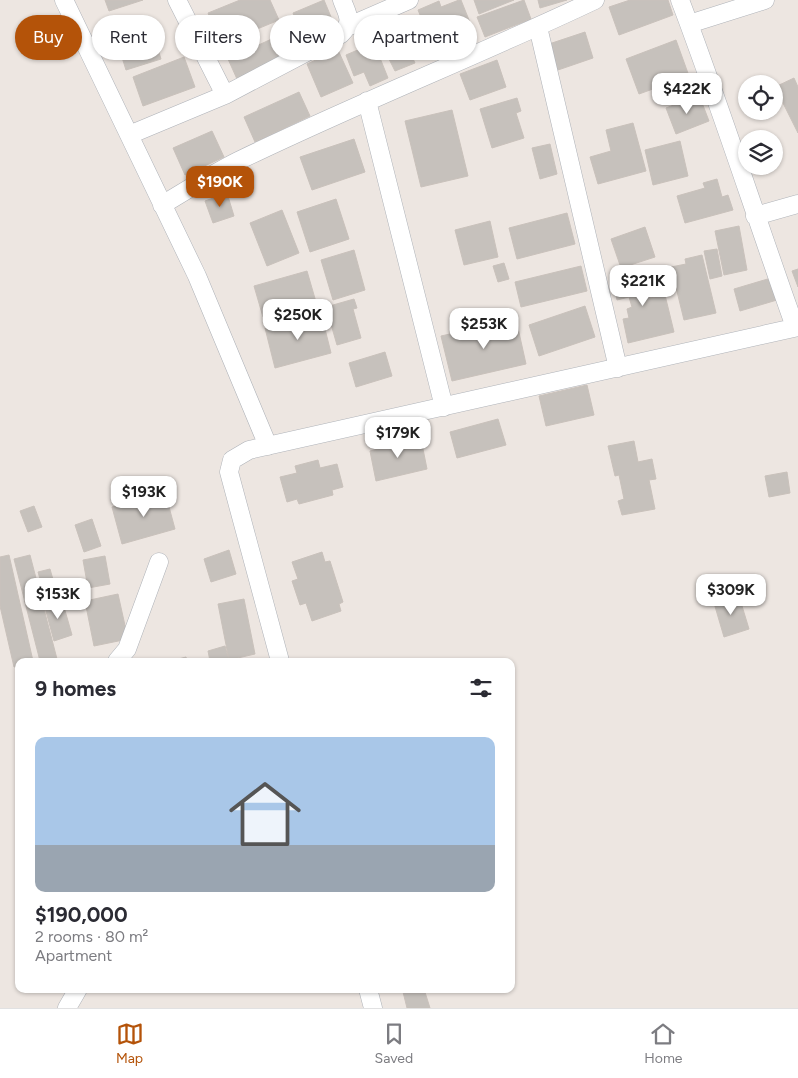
<!DOCTYPE html>
<meta charset="utf-8">
<style>
:root{--surface:#fff;--page:#f7f7f7;--text:#2b2b33;--muted:#7c7c81;--line:#e1e1e2;--accent:#b45309}
body{margin:0;font-family:Figtree,sans-serif;background:var(--page);color:var(--text);height:100vh;display:flex;flex-direction:column;font-size:19px;white-space:nowrap}
*{box-sizing:border-box;margin:0}
p{font-size:16px;color:var(--muted)}
.icon{flex:none;width:28px;height:28px;fill:none;stroke:currentColor;stroke-width:2;stroke-linecap:round;stroke-linejoin:round}
.map{position:relative;flex:1;overflow:hidden}
.drawer{position:absolute;left:15px;top:658px;width:500px;height:335px;display:flex;flex-direction:column;background:var(--surface);border-radius:10px;box-shadow:0 1px 4px #0004}
.drawer>*{flex:none}
.banner{position:absolute;left:15px;top:15px;width:500px;height:45px;display:flex;gap:10px}
.fabs{position:absolute;left:738px;top:75px;display:grid;gap:10px}
.fabs a{display:grid;place-items:center;width:45px;height:45px;border-radius:50%;background:var(--surface);box-shadow:0 1px 4px #0004;font-size:25px}
.price{position:absolute;translate:-50% -42px;padding:0 11px;border-radius:10px;background:#fff;color:#222;font-size:16px;line-height:32px;filter:drop-shadow(0 1px 2px #0008)}
.price::after{content:'';position:absolute;left:50%;top:30px;width:15px;height:11px;margin-left:-8px;background:inherit;clip-path:polygon(0 0,100% 0,50% 100%)}
.price.selected{background:var(--accent);color:#fff}
ul{padding:0;list-style:none}
li{display:grid;align-content:center;gap:10px;height:265px;padding:0 20px}
li+li{border-top:1px solid var(--line)}
li span{display:grid;place-items:center;height:155px;border-radius:10px;color:#555}
li>.icon{margin-inline-start:auto}
span .icon{width:90px;height:90px;fill:#fffc;stroke-width:1}
li b{font-size:21px}
h2{display:flex;justify-content:space-between;align-items:center;height:60px;padding:0 20px;font-size:21px}
.chip{padding:0 18px;border-radius:22px;background:var(--surface);box-shadow:0 1px 4px #0004;font-size:18px;line-height:45px}
.chip.selected{background:var(--accent);color:#fff}
.tab-bar{display:flex;justify-content:space-around;align-items:center;height:70px;border-top:1px solid var(--line);background:var(--surface);font-size:14px;color:var(--muted)}
.tab-bar a{display:grid;justify-items:center;gap:2px}
.tab-bar .selected{color:var(--accent)}
.map>svg:first-child{display:block}
.building{fill:#c6c1bc;stroke:#c9c1bb}
.lines{fill:none;stroke-linecap:round;stroke-linejoin:round}
.street-casing{stroke:#aeb2b8;stroke-width:19}
.street{stroke:#fff;stroke-width:18}
</style>
<div class="map">
<svg width="798" height="1008" viewBox="0 0 798 1008">
<rect width="100%" height="100%" fill="#ede6e1"/>
<path class="building" d="M 105,0 L 143,0 L 109,11 Z
M 240,0 L 270,0 L 279,20 L 221,44 L 208,13 Z
M 324,0 L 336,29 L 305,42 L 293,13 Z
M 459,0 L 461,0 L 475,35 L 435,51 L 418,10 L 439,1 L 441,7 Z
M 474,0 L 514,0 L 479,14 Z
M 524,0 L 531,19 L 485,37 L 477,17 Z
M 538,0 L 567,0 L 540,8 Z
M 630,0 L 668,0 L 673,15 L 619,35 L 609,7 Z
M 149,20 L 161,59 L 126,70 L 114,32 Z
M 375,24 L 380,35 L 370,40 L 364,29 Z
M 585,32 L 593,58 L 558,70 L 549,44 Z
M 276,37 L 285,58 L 237,79 L 228,59 Z
M 676,40 L 689,76 L 639,94 L 626,59 Z
M 374,43 L 388,78 L 370,86 L 364,72 L 354,76 L 346,55 Z
M 407,46 L 415,63 L 395,71 L 387,55 Z
M 338,50 L 353,83 L 321,97 L 307,64 Z
M 184,57 L 195,87 L 143,106 L 133,77 Z
M 497,60 L 506,87 L 470,100 L 460,74 Z
M 794,78 L 798,87 L 798,133 L 775,87 Z
M 299,92 L 310,116 L 255,142 L 244,117 Z
M 699,95 L 709,121 L 676,134 L 666,108 Z
M 517,98 L 521,111 L 516,113 L 524,138 L 492,148 L 480,109 Z
M 452,110 L 468,176 L 421,187 L 405,121 Z
M 633,123 L 646,171 L 598,184 L 590,157 L 611,151 L 606,130 Z
M 212,131 L 224,157 L 185,175 L 173,148 Z
M 354,139 L 365,172 L 312,190 L 300,157 Z
M 680,141 L 688,176 L 653,185 L 645,150 Z
M 550,144 L 557,174 L 540,179 L 532,148 Z
M 717,179 L 722,197 L 728,195 L 733,210 L 685,223 L 677,196 L 705,188 L 703,183 Z
M 227,193 L 234,216 L 213,223 L 205,201 Z
M 336,199 L 349,239 L 310,252 L 297,212 Z
M 282,210 L 299,253 L 267,266 L 250,223 Z
M 567,213 L 575,244 L 517,259 L 509,228 Z
M 490,221 L 498,257 L 464,265 L 455,230 Z
M 739,226 L 747,270 L 724,275 L 715,231 Z
M 645,227 L 655,257 L 621,268 L 611,239 Z
M 717,249 L 722,276 L 710,279 L 704,251 Z
M 354,250 L 365,290 L 333,300 L 321,260 Z
M 702,255 L 716,313 L 684,320 L 671,267 L 686,264 L 685,259 Z
M 504,263 L 509,279 L 498,282 L 493,266 Z
M 581,266 L 587,291 L 521,307 L 515,282 Z
M 649,268 L 655,291 L 648,292 L 650,298 L 665,295 L 674,332 L 628,343 L 623,319 L 629,318 L 627,309 L 632,307 L 629,297 L 617,300 L 612,277 Z
M 798,269 L 798,287 L 792,271 Z
M 307,271 L 316,302 L 263,317 L 254,286 Z
M 771,278 L 777,300 L 740,311 L 734,289 Z
M 354,299 L 357,308 L 353,309 L 361,338 L 337,345 L 326,307 Z
M 585,306 L 595,337 L 539,356 L 529,325 Z
M 321,313 L 331,353 L 275,368 L 265,328 Z
M 516,319 L 526,364 L 452,381 L 441,336 Z
M 385,352 L 392,376 L 356,387 L 349,363 Z
M 587,385 L 594,415 L 546,426 L 539,396 Z
M 498,419 L 506,445 L 457,458 L 450,432 Z
M 404,438 L 404,443 L 421,439 L 427,469 L 376,481 L 370,451 L 386,447 L 384,443 Z
M 634,441 L 638,462 L 652,459 L 656,479 L 649,480 L 655,509 L 622,515 L 618,501 L 624,499 L 619,475 L 615,476 L 608,446 Z
M 318,460 L 320,468 L 337,464 L 343,487 L 332,490 L 333,495 L 299,504 L 297,499 L 287,502 L 280,477 L 297,473 L 295,466 Z
M 787,472 L 790,493 L 769,497 L 765,476 Z
M 165,492 L 175,529 L 122,544 L 112,507 Z
M 34,506 L 42,527 L 28,532 L 20,511 Z
M 92,519 L 101,546 L 84,552 L 75,525 Z
M 229,550 L 236,574 L 211,582 L 204,559 Z
M 322,552 L 325,562 L 330,561 L 343,602 L 339,604 L 341,611 L 312,621 L 306,603 L 300,605 L 292,581 L 298,579 L 292,562 Z
M 9,555 L 33,661 L 19,661 L 19,666 L 14,667 L 0,606 L 0,557 Z
M 30,555 L 57,659 L 49,661 L 40,661 L 14,559 Z
M 105,556 L 110,584 L 88,588 L 83,560 Z
M 50,569 L 58,597 L 46,600 L 38,572 Z
M 118,594 L 128,639 L 94,646 L 85,601 Z
M 739,596 L 749,629 L 724,637 L 714,603 Z
M 244,599 L 255,654 L 229,660 L 218,604 Z
M 62,600 L 72,635 L 54,641 L 44,604 Z
M 225,646 L 229,660 L 210,661 L 208,651 Z
M 186,657 L 187,661 L 171,661 Z
M 415,989 L 424,989 L 430,1008 L 407,1008 L 403,992 Z"/>
<g class="lines">
<defs>
<path id="street" d="M 64,0 L 197,276 L 268,446
M 177,0 L 225,95
M 680,0 C 721,108 756,218 795,327
M 689,24 L 765,0
M 347,27 L 409,0
M 538,27 L 618,368
M 367,101 L 444,407
M 129,135 L 225,95 L 341,34 C 354,21 347,14 342,0
M 162,205 C 187,190 212,174 238,161 C 355,104 477,56 595,0
M 755,216 L 798,204
M 117,661 L 127,649 L 159,562
M 280,661 L 229,472 L 232,460 L 249,450 L 798,327
M 368,989 L 373,1008
M 67,1008 L 78,989"/>
</defs>
<use href="#street" class="street-casing"/>
<use href="#street" class="street"/>
</g>
</svg>
<div class="fabs">
<a><svg class="icon" aria-label="locate" viewBox="0 0 24 24"><circle cx="12" cy="12" r="6"/><path d="M12 2v4M12 18v4M2 12h4M18 12h4"/></svg></a>
<a><svg class="icon" aria-label="layers" viewBox="0 0 24 24"><path d="M12 4l9 5-9 5-9-5zM3 14l9 5 9-5"/></svg></a>
</div>
<b class="price" style="left:687px;top:115px">$422K</b>
<b class="price selected" style="left:220px;top:208px">$190K</b>
<b class="price" style="left:643px;top:307px">$221K</b>
<b class="price" style="left:298px;top:341px">$250K</b>
<b class="price" style="left:484px;top:350px">$253K</b>
<b class="price" style="left:398px;top:459px">$179K</b>
<b class="price" style="left:144px;top:518px">$193K</b>
<b class="price" style="left:731px;top:616px">$309K</b>
<b class="price" style="left:58px;top:620px">$153K</b>
<div class="banner">
<a class="chip selected">Buy</a>
<a class="chip">Rent</a>
<a class="chip">Filters</a>
<a class="chip">New</a>
<a class="chip">Apartment</a>
</div>
<section class="drawer">
<h2>9 homes<svg class="icon" aria-label="filters" viewBox="0 0 24 24"><path d="M4 7h16M4 17h16"/><circle cx="9" cy="7" r="2"/><circle cx="15" cy="17" r="2"/></svg></h2>
<ul>
<li><span style="background:linear-gradient(#a9c7e8 70%,#9aa5b1 0)"><svg class="icon" aria-label="home" viewBox="0 0 24 24"><path d="M3 11l9-7 9 7M6 9v11h12V9"/></svg></span><div><b>$190,000</b><p>2 rooms · 80 m²</p><p>Apartment</p></div></li>
</ul>
</section>
</div>
<nav class="tab-bar">
<a class="selected"><svg class="icon" aria-label="map" viewBox="0 0 24 24"><path d="M3 6l6-2 6 2 6-2v14l-6 2-6-2-6 2zM9 4v14M15 6v14"/></svg>Map</a>
<a><svg class="icon" aria-label="saved" viewBox="0 0 24 24"><path d="M7 4h10v16l-5-4-5 4z"/></svg>Saved</a>
<a><svg class="icon" aria-label="home" viewBox="0 0 24 24"><path d="M3 11l9-7 9 7M6 9v11h12V9"/></svg>Home</a>
</nav>
